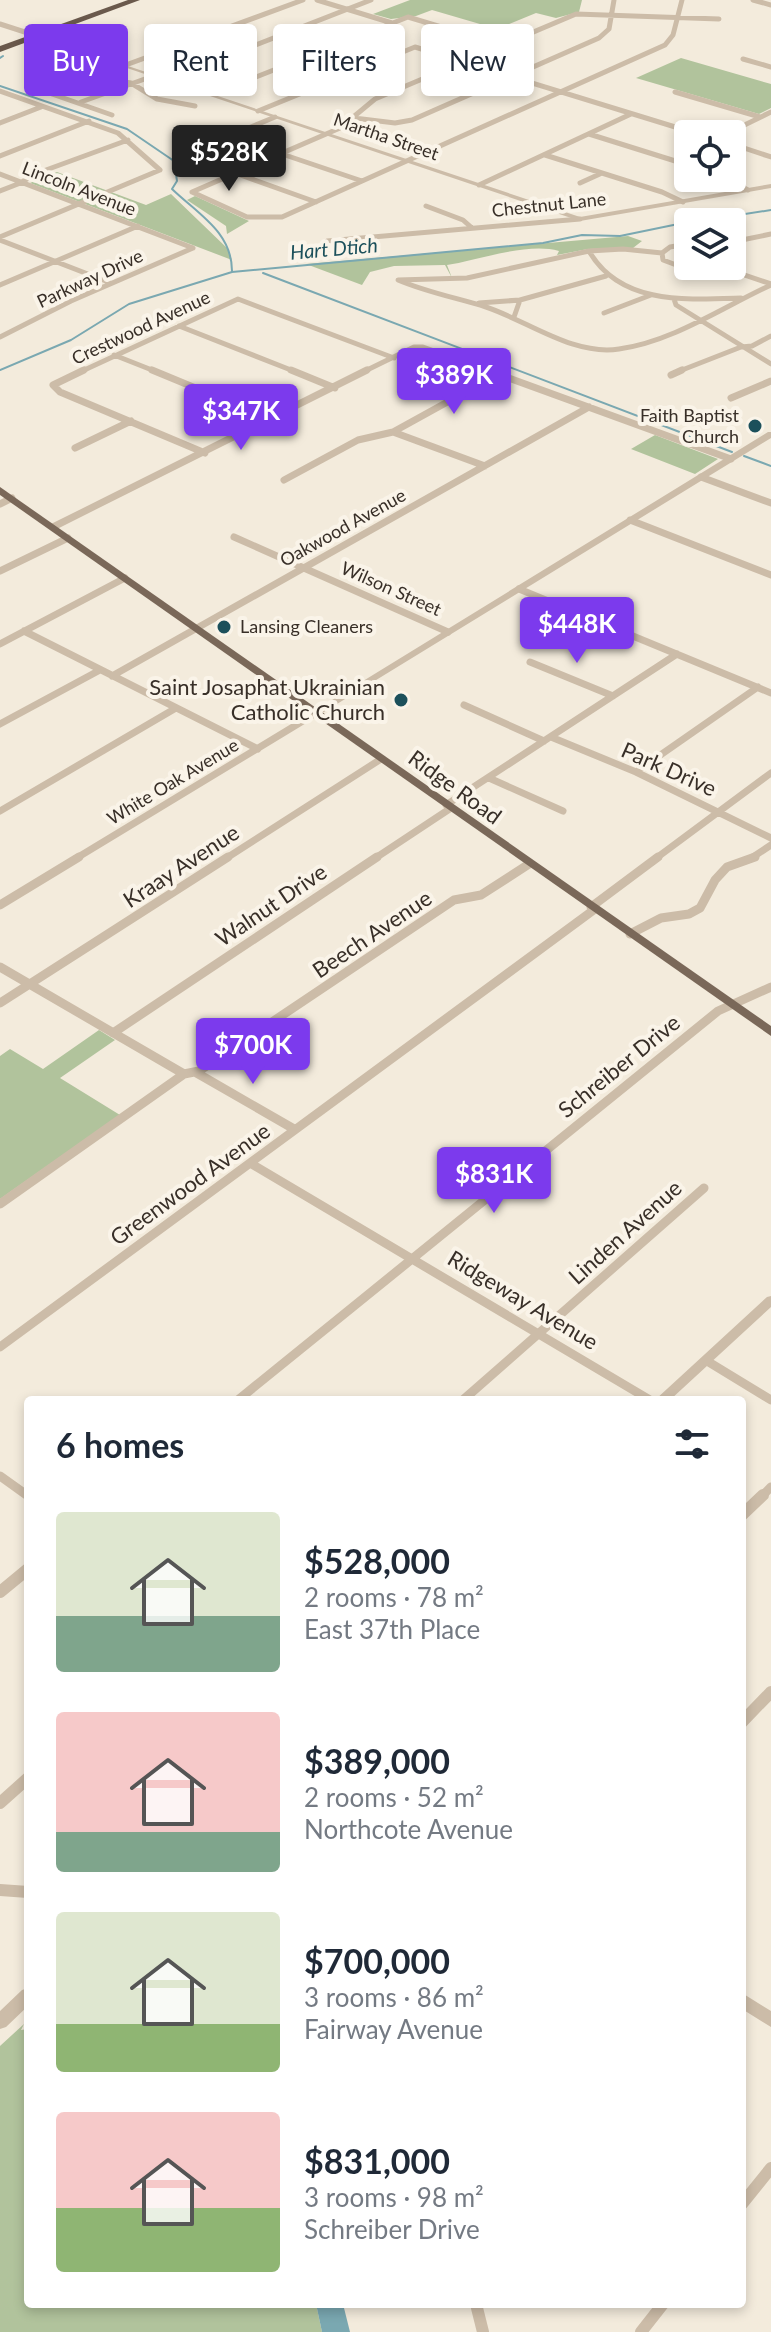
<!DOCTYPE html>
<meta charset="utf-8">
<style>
:root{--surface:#fff;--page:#f6f6f7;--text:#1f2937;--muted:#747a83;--accent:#7c3aed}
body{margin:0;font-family:Lato,sans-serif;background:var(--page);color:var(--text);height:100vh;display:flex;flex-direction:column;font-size:30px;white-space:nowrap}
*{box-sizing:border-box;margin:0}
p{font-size:26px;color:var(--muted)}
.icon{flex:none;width:44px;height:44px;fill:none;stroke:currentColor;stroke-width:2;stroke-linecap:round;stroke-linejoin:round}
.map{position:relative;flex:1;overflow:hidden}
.sheet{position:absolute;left:24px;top:1396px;width:722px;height:912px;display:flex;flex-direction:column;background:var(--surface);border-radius:8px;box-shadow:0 4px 12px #0003}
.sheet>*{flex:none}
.banner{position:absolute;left:24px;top:24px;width:724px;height:72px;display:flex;gap:16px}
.tools{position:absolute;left:674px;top:120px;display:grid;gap:16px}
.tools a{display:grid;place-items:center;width:72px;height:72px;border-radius:8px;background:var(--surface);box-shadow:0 4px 12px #0003;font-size:40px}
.price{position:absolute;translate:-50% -68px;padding:0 18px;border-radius:8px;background:var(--accent);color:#fff;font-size:26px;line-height:52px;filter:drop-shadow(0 2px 4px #0008)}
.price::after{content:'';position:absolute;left:50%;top:48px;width:24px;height:18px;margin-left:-12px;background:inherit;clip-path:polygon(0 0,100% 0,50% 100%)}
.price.current{background:#222;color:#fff}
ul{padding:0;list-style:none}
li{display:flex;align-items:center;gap:24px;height:200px;padding:0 32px}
li span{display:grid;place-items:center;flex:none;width:224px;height:160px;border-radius:8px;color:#555}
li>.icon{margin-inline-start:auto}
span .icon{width:96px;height:96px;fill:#fffc;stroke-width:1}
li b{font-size:34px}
h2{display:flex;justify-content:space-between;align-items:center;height:96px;padding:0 32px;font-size:34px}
.tag{padding:0 28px;border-radius:8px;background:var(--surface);box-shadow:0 4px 12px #0003;font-size:28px;line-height:72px}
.tag.current{background:var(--accent);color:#fff}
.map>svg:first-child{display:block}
.green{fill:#b1c39c}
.water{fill:#7aa8b1}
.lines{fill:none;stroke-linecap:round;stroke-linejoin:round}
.stream{stroke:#7aa8b1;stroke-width:2}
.minor-far3{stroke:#ccbca8;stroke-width:5}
.minor-far2{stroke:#ccbca8;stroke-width:7}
.minor-far1{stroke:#ccbca8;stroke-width:9}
.minor{stroke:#ccbca8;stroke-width:12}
.tertiary{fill:#ccbca8;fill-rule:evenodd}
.primary{fill:#7a6859;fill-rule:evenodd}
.trunk{fill:#6a594c;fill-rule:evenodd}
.poi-dot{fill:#1c505b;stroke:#faf4e9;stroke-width:3}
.labels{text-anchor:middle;stroke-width:8;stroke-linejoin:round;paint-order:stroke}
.far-street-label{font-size:18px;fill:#382f28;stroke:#faf4e9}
.far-poi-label{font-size:18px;fill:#382f28;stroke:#faf4e9;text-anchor:end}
.far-water-label{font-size:20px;font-style:italic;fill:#1c505b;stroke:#faf4e9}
.poi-label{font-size:22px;fill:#382f28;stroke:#faf4e9;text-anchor:end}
.street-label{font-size:22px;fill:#382f28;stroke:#faf4e9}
</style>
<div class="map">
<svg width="771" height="2332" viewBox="0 0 771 2332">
<rect width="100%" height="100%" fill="#f3ebdc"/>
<path class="green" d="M 410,0 L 582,0 L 579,12 L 556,18 L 536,13 L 497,29 L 432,10 L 416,16 L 391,19 L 373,14 Z
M 681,58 L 771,84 L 771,108 L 759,114 L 636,78 Z
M 57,172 L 146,205 L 171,194 L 228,249 L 232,260 L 30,183 Z
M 195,196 L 249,221 L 227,234 L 226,226 L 187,200 Z
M 628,236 L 642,241 L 633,248 L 588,249 L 557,255 L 559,251 C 527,242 480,260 447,265 L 452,278 L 445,265 L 394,266 L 370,272 L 362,285 L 306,264 Z
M 655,435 L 718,459 L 695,474 L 631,449 Z
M 99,1030 L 115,1040 L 60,1078 L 120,1115 L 0,1199 L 0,1056 L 10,1049 L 43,1069 Z
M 24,2024 L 21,2030 L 28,2029 L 28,2304 L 316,2304 L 322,2332 L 0,2332 L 0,2046 Z"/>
<path class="water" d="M 316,2304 L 343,2304 L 350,2332 L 322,2332 Z"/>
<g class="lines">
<path class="stream" d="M 0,58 L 3,56
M 0,86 L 127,129 L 174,161 L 177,181 L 172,189 C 198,214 232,232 232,271
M 694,222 L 771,210
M 263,273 L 732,452
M 0,370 L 71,340 L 129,304 L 232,272 L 543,243 L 582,235 L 620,236 L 688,222
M 744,456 L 771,466"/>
<path class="minor-far3" d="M 317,0 L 392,23
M 753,0 L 771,5
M 0,24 L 34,35
M 743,59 L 771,67
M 288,65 L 334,80
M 123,66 L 303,0
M 91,76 L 131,83 L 157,99 L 195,106
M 256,77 L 408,17 L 501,45
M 166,80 L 371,0
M 0,91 L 118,133 L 160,170 L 0,237
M 675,92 L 760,117
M 52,94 L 112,115
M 81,102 L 153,76
M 258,111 L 415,47 L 698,134
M 354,118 L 395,123 L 412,120 L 599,38 L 609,29 L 614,0
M 0,123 L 41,107
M 589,134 L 688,165
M 726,134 L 771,112
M 732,144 L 771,157
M 282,154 L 362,181
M 183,155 L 275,117
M 545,155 L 662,192 L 683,202
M 0,156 L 89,121
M 235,173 L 316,202
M 0,174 L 193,248
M 726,178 L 748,190
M 22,182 L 35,174 L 128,140
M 580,183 L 602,173
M 479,185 L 631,114
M 0,191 L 23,182
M 192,192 L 340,128 L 375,99 L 576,14 L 719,19
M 192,192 L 247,217 L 282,217 L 665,45 L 673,35 L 682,0
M 426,206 L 463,220 L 472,228
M 0,240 L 111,283
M 327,241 L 580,219
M 732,242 L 771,234
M 688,244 L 670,247 L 662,253 L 663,260 L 687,269 L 715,266
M 589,251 C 620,305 686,300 741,298
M 662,253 L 623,249 L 589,251 L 467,278 L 398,280 C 426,292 457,298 486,307 C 528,321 573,356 619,349 C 672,342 723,307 771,285
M 718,266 L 771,284
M 0,285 L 138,226
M 674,299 L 676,305 L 771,364
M 479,303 L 520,300
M 604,313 L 651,295
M 514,317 L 520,300 L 606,276
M 179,326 L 296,372
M 0,337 L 71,301 L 193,248
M 114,355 L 157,372
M 80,372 L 238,299 L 394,358
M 363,372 L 414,347 L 423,347 L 493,372
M 677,372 L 741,347 L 752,346 L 771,336"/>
<path class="minor-far2" d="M 84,370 L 53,385 L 60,392 L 205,453
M 152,370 L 273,420
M 291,370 L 335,388
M 487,370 L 731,459
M 671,375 L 682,370
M 731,398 L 771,381
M 393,432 L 485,466
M 75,448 L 131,421
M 701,477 L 771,503
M 284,480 L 358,440 L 393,432 L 500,373
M 0,504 L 12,498
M 630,520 L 771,575
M 53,527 L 367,370
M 234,537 L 448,632
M 0,571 L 68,538
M 519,589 L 771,693
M 24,631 L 258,749
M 0,644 L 125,578
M 530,662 L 613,696
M 112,676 L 589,407
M 464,705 L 544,741
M 0,724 L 100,670
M 551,737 L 636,772 L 771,838
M 636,772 L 758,687
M 489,778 L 563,811
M 446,805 L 677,654
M 0,811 L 176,708
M 75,859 L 316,713
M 225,859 L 381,759
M 374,859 L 451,808
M 655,859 L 771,773
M 750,859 L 771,845"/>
<path class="minor-far1" d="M 0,905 L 79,857
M 591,907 L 658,857
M 630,934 L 661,918 L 689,914 L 700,908 L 715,880 L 727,867 L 755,857
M 0,967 L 184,1074
M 0,1003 L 228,857
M 113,1033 L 377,857
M 195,1072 L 294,1129
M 250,1163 L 650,1400
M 0,1204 L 184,1074 L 199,1071 L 454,900 L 481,895 L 529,864
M 0,1347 L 595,909
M 707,1361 L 771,1400
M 238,1400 L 718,1011 L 771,987
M 463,1400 L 704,1188
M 0,1476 L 28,1496
M 761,1497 L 771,1487"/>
<path class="minor" d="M 742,1515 L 763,1495
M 0,1592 L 28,1569
M 742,1722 L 771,1692
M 0,1803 L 28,1778
M 0,1890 L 28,1892
M 742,2204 L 771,2168
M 476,2304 L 483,2332
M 641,2332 L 663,2304"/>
<path class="tertiary" d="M 32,34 L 580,217 L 771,184 L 771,188 L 580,221 L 32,36 Z
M 768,432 L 771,432 L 771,438 L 319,715 L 313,715 L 311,713 Z
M 771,1296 L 771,1307 L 670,1400 L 655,1400 L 767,1297 Z
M 28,1988 L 28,2006 L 6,2027 L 0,2029 L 0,2011 L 22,1990 Z
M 742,1993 L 771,2011 L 771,2027 L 742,2009 Z"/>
<path class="primary" d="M 0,487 L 771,1026 L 771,1036 L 0,495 Z"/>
<path class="trunk" d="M 128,0 L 140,0 L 0,52 L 0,46 Z"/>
</g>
<g class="poi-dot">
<circle cx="755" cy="426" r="8"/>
<circle cx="224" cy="627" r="8"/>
<circle cx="401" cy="700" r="8"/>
</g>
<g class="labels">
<g class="far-street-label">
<text transform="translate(386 137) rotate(19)" y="6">Martha Street</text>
<text transform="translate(79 189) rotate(21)" y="6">Lincoln Avenue</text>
<text transform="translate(549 205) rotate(-6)" y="6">Chestnut Lane</text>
<text transform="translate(90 279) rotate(-25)" y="6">Parkway Drive</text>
<text transform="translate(141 328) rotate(-25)" y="6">Crestwood Avenue</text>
<text transform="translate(343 528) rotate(-29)" y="6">Oakwood Avenue</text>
<text transform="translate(391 589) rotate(24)" y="6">Wilson Street</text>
<text transform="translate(173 782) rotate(-31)" y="6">White Oak Avenue</text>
</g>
<g class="far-poi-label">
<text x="739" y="422">Faith Baptist<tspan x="739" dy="21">Church</tspan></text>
<text x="240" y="633" text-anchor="start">Lansing Cleaners</text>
</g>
<g class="far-water-label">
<text transform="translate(334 249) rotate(-5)" y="7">Hart Dtich</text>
</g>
<g class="poi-label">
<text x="385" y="695">Saint Josaphat Ukrainian<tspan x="385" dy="25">Catholic Church</tspan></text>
</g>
<g class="street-label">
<text transform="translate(669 769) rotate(24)" y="8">Park Drive</text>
<text transform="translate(455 787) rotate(36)" y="8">Ridge Road</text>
<text transform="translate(181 866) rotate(-33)" y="8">Kraay Avenue</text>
<text transform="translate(271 905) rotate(-34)" y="8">Walnut Drive</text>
<text transform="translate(372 934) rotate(-34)" y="8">Beech Avenue</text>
<text transform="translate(619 1066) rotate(-39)" y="8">Schreiber Drive</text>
<text transform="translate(190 1184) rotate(-36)" y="8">Greenwood Avenue</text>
<text transform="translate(625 1232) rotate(-42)" y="8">Linden Avenue</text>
<text transform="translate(523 1300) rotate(31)" y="8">Ridgeway Avenue</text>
</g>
</g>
</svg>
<div class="tools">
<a><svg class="icon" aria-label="locate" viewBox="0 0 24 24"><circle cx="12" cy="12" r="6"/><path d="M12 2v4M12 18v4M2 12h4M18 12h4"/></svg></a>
<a><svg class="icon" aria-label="layers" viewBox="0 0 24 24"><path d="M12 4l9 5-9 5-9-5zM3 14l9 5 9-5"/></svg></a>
</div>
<b class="price current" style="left:229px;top:193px">$528K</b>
<b class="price" style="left:454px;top:416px">$389K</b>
<b class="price" style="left:241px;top:452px">$347K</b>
<b class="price" style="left:577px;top:665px">$448K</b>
<b class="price" style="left:253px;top:1086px">$700K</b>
<b class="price" style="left:494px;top:1215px">$831K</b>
<div class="banner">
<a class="tag current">Buy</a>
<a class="tag">Rent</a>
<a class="tag">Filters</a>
<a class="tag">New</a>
</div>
<section class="sheet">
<h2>6 homes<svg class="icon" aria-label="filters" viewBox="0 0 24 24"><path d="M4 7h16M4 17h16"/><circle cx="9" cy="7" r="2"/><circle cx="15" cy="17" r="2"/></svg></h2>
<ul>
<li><span style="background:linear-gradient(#dfe7d0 65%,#7fa58c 0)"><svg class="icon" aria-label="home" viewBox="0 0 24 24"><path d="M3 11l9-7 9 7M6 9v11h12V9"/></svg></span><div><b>$528,000</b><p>2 rooms · 78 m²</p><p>East 37th Place</p></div></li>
<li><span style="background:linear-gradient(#f6c9c9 75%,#7fa58c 0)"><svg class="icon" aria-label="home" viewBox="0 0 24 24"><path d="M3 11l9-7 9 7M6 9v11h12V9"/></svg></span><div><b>$389,000</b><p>2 rooms · 52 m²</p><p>Northcote Avenue</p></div></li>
<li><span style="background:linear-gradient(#dfe7d0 70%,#8fb573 0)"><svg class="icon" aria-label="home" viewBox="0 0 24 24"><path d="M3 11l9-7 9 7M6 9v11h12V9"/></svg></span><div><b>$700,000</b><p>3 rooms · 86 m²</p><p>Fairway Avenue</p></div></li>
<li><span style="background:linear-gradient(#f6c9c9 60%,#8fb573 0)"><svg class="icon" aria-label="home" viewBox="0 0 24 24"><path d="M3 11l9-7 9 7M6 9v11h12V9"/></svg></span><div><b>$831,000</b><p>3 rooms · 98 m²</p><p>Schreiber Drive</p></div></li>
</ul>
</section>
</div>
